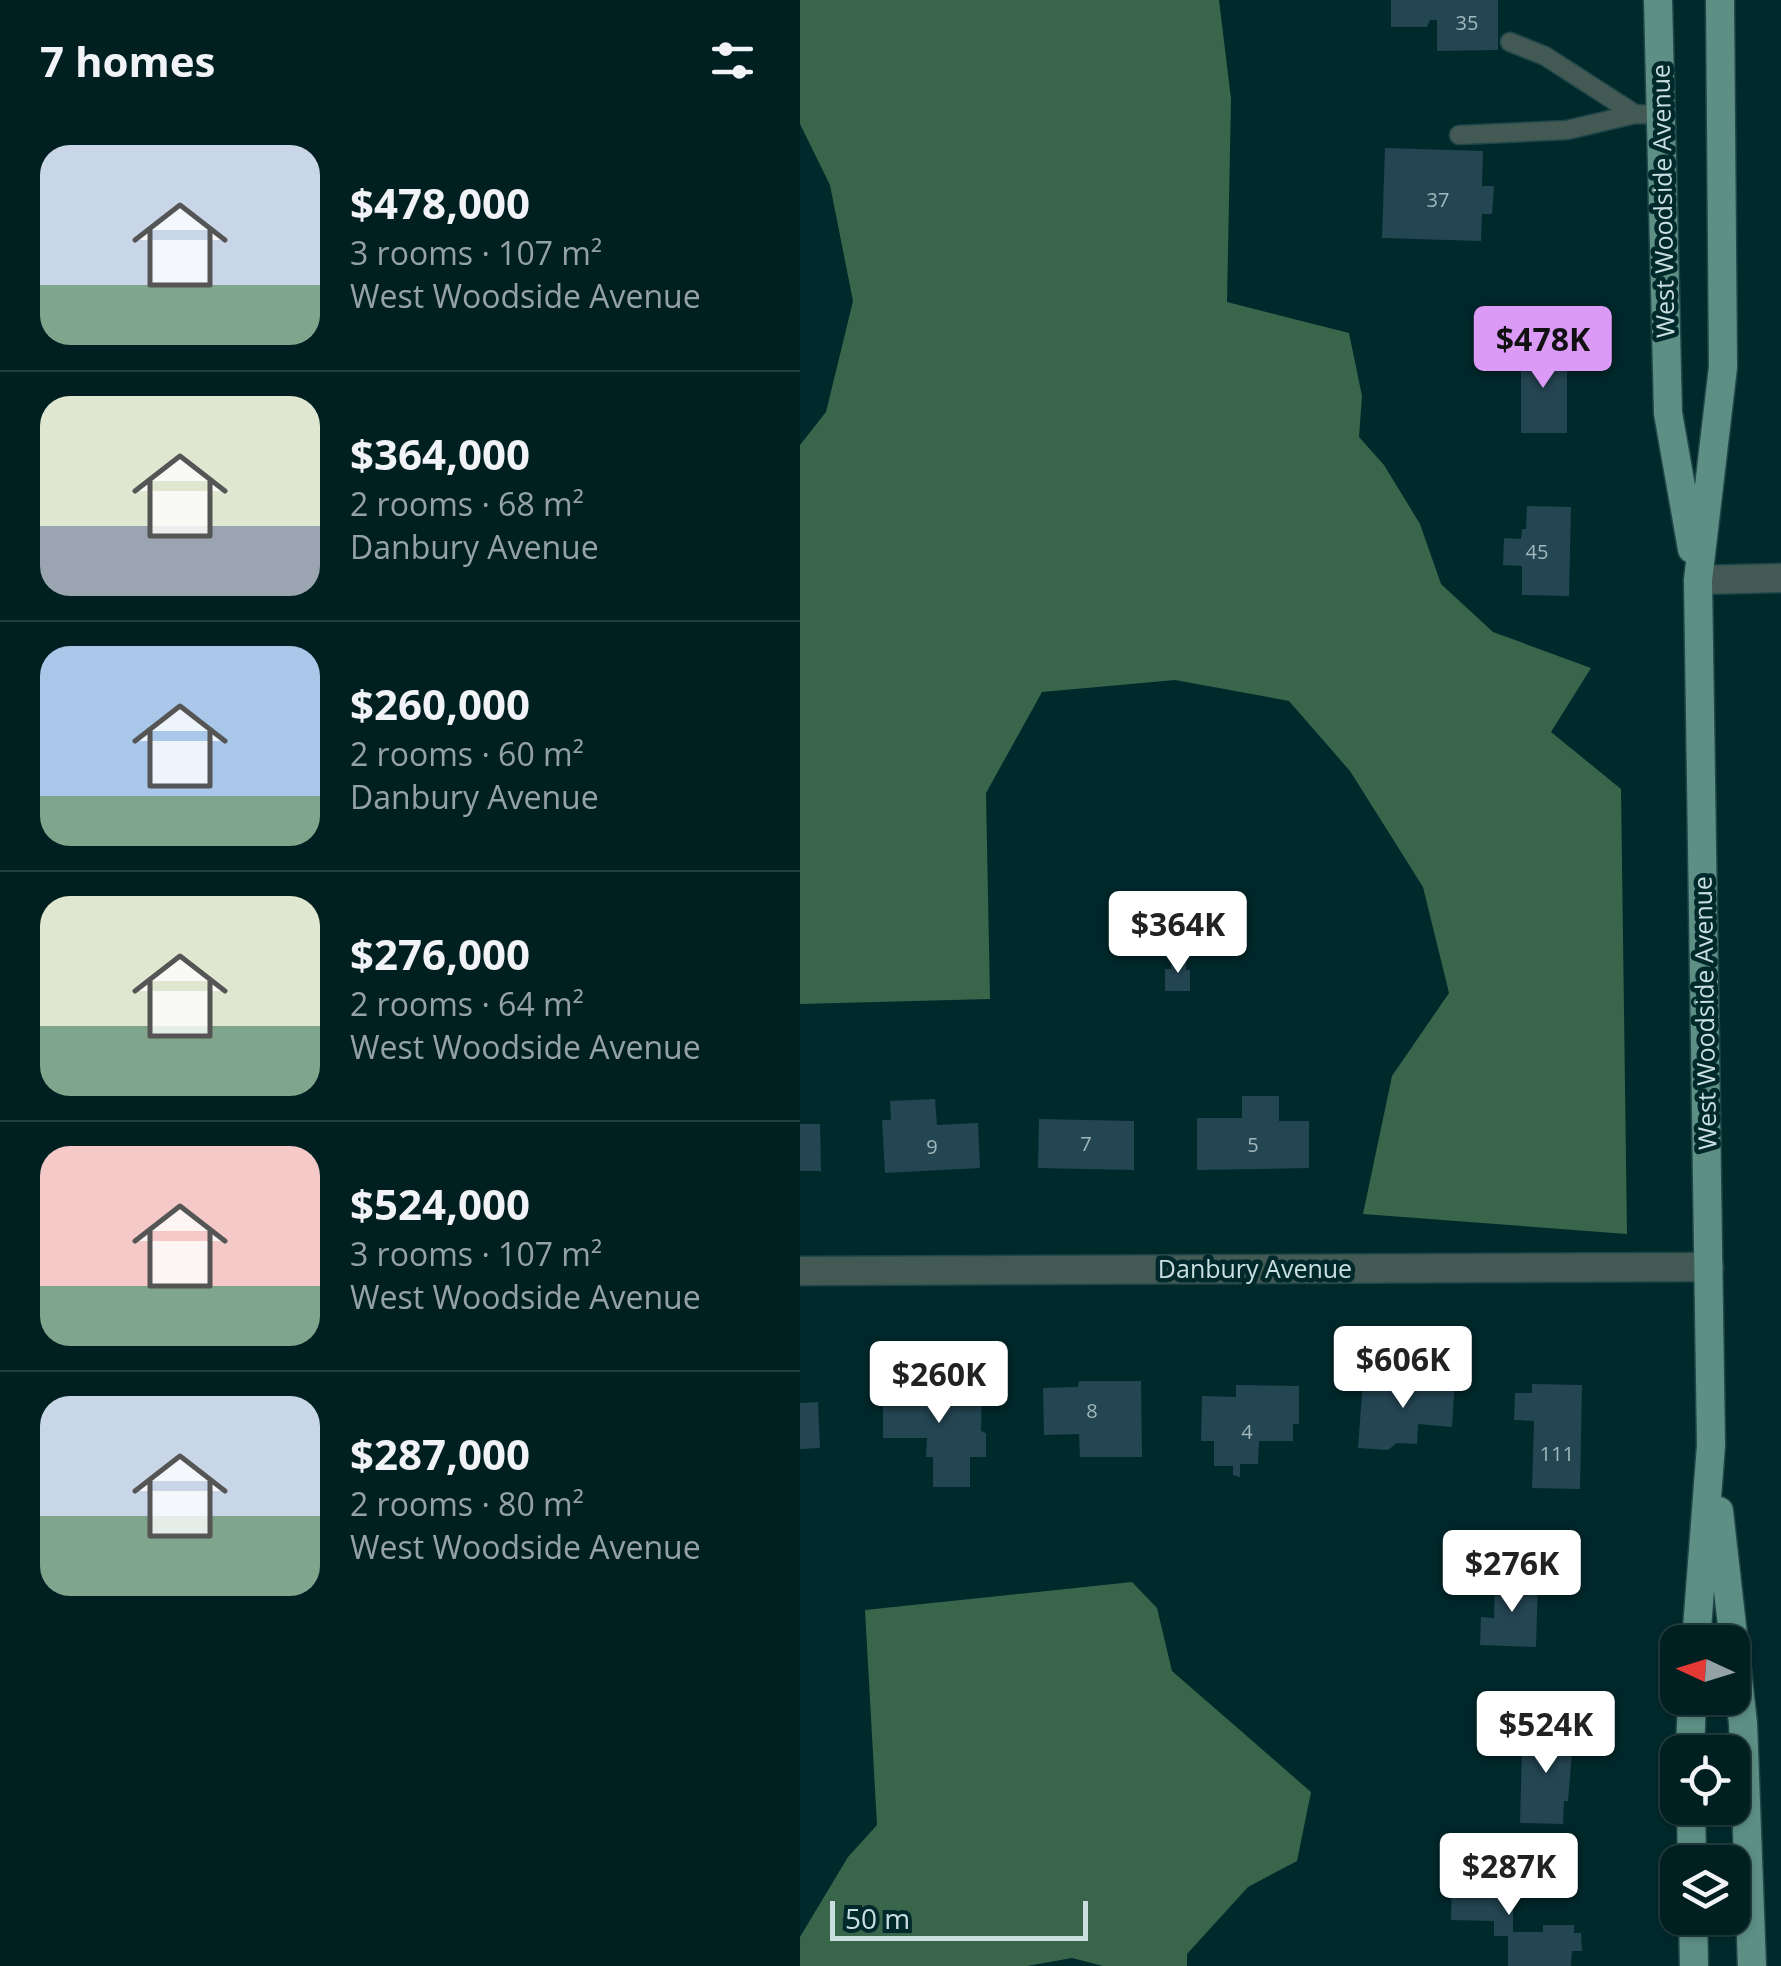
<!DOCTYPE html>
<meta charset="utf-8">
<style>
:root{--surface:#001f21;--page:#0e2c2e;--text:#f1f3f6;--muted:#95a2a5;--line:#223d3f;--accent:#da9af6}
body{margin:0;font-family:"Open Sans",sans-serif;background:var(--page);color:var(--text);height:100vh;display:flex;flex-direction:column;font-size:38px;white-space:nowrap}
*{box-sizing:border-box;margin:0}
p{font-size:32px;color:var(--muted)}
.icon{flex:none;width:55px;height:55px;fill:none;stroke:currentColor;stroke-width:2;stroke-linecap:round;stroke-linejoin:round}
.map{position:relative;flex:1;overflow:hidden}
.panel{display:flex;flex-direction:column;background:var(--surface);width:800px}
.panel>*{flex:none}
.needle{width:65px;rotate:274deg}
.tools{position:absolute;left:860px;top:1625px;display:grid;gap:20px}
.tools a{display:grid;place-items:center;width:90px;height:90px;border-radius:20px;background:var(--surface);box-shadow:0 2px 8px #0004,0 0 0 2px var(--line);font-size:50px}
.scale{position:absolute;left:30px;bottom:25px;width:258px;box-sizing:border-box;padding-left:10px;border:5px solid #c9dedf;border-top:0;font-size:28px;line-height:35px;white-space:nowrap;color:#c9dedf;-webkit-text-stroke:8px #00292c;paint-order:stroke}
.price{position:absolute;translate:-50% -85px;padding:0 22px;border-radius:10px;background:#fff;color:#222;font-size:32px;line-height:65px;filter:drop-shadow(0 2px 5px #0008)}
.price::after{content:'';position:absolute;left:50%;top:60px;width:30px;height:22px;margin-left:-15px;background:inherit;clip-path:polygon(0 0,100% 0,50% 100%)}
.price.active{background:var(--accent);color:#111}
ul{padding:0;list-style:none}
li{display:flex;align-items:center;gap:30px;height:250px;padding:0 40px}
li+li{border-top:2px solid var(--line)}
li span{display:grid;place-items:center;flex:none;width:280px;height:200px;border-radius:30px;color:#555}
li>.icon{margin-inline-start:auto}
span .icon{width:120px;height:120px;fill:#fffc;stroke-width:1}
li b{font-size:42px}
h2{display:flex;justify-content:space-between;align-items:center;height:120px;padding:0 40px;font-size:42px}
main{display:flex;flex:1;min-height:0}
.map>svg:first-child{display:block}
.forest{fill:#39654a}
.building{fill:#244653}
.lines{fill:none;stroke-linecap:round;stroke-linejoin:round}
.service-casing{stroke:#204649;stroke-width:21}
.minor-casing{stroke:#204649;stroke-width:31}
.primary-casing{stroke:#204649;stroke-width:31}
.service{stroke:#425954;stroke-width:18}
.minor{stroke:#425954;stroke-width:28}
.primary{stroke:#5d8f84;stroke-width:28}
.labels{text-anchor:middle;stroke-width:9;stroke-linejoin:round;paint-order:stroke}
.number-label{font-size:20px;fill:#a0b8bc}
.street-label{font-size:25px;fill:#c9dedf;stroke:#00292c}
</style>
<main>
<section class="panel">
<h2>7 homes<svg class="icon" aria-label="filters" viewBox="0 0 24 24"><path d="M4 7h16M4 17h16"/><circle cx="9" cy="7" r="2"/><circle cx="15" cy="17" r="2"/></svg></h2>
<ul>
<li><span style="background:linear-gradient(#c9d6e8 70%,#7fa58c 0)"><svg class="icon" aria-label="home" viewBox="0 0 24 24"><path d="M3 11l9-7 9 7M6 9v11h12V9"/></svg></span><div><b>$478,000</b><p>3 rooms · 107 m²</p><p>West Woodside Avenue</p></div></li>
<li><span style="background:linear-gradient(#dfe7d0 65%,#9aa5b1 0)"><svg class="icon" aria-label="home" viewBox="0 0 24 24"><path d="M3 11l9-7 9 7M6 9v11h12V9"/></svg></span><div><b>$364,000</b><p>2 rooms · 68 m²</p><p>Danbury Avenue</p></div></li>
<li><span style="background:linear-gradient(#a9c7e8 75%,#7fa58c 0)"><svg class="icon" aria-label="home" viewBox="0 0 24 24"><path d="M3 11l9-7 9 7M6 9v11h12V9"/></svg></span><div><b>$260,000</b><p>2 rooms · 60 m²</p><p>Danbury Avenue</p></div></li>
<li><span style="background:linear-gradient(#dfe7d0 65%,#7fa58c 0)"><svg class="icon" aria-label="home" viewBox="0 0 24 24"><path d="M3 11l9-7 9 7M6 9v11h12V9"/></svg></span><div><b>$276,000</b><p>2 rooms · 64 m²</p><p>West Woodside Avenue</p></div></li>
<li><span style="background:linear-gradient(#f6c9c9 70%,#7fa58c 0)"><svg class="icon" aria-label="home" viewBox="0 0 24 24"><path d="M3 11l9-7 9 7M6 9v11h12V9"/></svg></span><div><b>$524,000</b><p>3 rooms · 107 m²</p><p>West Woodside Avenue</p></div></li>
<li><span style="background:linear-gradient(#c9d6e8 60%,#7fa58c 0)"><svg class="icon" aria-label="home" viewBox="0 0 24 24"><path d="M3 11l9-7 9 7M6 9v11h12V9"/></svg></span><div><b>$287,000</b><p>2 rooms · 80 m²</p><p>West Woodside Avenue</p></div></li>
</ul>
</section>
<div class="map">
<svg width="981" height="1966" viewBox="0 0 981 1966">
<rect width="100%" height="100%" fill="#00292c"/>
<path class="forest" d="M 0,0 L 419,0 L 431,99 L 427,302 L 549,333 L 562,396 L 559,437 L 584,465 L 620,524 L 641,584 L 693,632 L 791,668 L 751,732 L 821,789 L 827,1234 L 563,1214 L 592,1076 L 649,993 L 623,887 L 550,771 L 489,701 L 375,680 L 242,692 L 186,793 L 190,999 L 0,1004 L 0,445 L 26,412 L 53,301 L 30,185 L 0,124 Z
M 332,1582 L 357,1608 L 372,1671 L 511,1792 L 497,1861 L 448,1887 L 387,1954 L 387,1966 L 303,1966 L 272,1958 L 227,1966 L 0,1966 L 0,1937 L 48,1857 L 77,1825 L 65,1610 Z"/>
<path class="building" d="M 591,0 L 698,0 L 698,50 L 637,51 L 637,20 L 630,20 L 627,27 L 591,27 Z
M 585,148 L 683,151 L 682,186 L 694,186 L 692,214 L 682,214 L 681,241 L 582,238 Z
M 721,346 L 761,347 L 762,364 L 767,364 L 767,433 L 721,433 Z
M 727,506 L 771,507 L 769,596 L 722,595 L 722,566 L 703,565 L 704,538 L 721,539 L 722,529 L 726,529 Z
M 371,957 L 386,958 L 386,970 L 390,970 L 390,991 L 365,991 L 365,969 L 371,969 Z
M 442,1096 L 479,1096 L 479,1121 L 509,1121 L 509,1168 L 397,1170 L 397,1118 L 442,1118 Z
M 135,1099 L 137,1125 L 178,1123 L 180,1168 L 85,1173 L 82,1120 L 91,1120 L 90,1101 Z
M 239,1119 L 334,1121 L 334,1170 L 238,1168 Z
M 0,1124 L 20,1124 L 21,1171 L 0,1171 Z
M 622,1377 L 655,1379 L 652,1427 L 618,1424 L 617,1444 L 597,1443 L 588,1450 L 558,1448 L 563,1380 L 622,1384 Z
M 279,1381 L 341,1381 L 342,1457 L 280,1457 L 279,1434 L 244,1435 L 243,1388 L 278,1387 Z
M 124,1384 L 182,1385 L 181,1431 L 186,1433 L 186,1457 L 170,1457 L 170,1487 L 133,1487 L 133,1457 L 126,1457 L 127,1438 L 83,1438 L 83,1388 L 117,1388 Z
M 732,1384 L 782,1385 L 780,1489 L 732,1488 L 734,1421 L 714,1420 L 715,1393 L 732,1393 Z
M 436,1385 L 499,1386 L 499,1424 L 493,1424 L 493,1441 L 459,1441 L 458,1464 L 440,1464 L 440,1477 L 433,1475 L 433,1466 L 414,1466 L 414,1441 L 401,1441 L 402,1396 L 436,1397 Z
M 18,1402 L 20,1448 L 0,1449 L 0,1403 Z
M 695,1578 L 738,1580 L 736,1647 L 680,1645 L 681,1617 L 694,1618 Z
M 735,1726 L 774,1728 L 768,1801 L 764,1801 L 763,1824 L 720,1823 L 722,1749 L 734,1749 Z
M 668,1866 L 713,1867 L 713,1932 L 743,1932 L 743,1925 L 774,1925 L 774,1933 L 781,1933 L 782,1951 L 772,1951 L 771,1966 L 708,1966 L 708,1936 L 694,1936 L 694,1921 L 651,1920 L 652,1871 L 668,1871 Z"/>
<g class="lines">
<defs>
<path id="service" d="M 710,42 L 745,56 L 835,114
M 659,135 L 767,130 L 835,114 L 861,115"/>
<path id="minor" d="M 898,580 L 981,578
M 0,1271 L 909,1267"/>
<path id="primary" d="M 858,0 L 868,413 L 892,549
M 919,1511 L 943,1723 L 952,1966
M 896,1642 L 911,1445 L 898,580 L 923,367 L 920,0
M 890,1752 L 892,1698
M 891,1808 L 892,1862
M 893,1918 L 894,1966"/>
</defs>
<use href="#service" class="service-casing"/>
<use href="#minor" class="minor-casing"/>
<use href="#primary" class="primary-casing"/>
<use href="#service" class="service"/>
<use href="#minor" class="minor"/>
<use href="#primary" class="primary"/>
</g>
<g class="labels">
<g class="number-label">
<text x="667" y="30">35</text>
<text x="638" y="207">37</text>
<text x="737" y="559">45</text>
<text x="286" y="1151">7</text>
<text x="453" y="1152">5</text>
<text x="132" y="1154">9</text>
<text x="292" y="1418">8</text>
<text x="447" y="1439">4</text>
<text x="757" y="1461">111</text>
</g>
<g class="street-label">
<text transform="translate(863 201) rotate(-91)" y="9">West Woodside Avenue</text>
<text transform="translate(905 1013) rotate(-91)" y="9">West Woodside Avenue</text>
<text x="455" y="1278">Danbury Avenue</text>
</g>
</g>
</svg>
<div class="tools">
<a><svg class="needle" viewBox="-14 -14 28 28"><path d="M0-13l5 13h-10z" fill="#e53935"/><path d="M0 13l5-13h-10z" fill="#95a2a5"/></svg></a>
<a><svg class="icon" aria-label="locate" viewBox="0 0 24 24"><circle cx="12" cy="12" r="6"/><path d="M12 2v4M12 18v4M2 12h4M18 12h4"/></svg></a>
<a><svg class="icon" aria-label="layers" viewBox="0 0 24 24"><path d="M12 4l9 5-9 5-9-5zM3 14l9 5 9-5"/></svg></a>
</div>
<div class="scale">50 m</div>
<b class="price active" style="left:743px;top:391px">$478K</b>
<b class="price" style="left:378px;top:976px">$364K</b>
<b class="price" style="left:603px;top:1411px">$606K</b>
<b class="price" style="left:139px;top:1426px">$260K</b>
<b class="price" style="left:712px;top:1615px">$276K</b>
<b class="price" style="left:746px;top:1776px">$524K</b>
<b class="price" style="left:709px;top:1918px">$287K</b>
</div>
</main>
